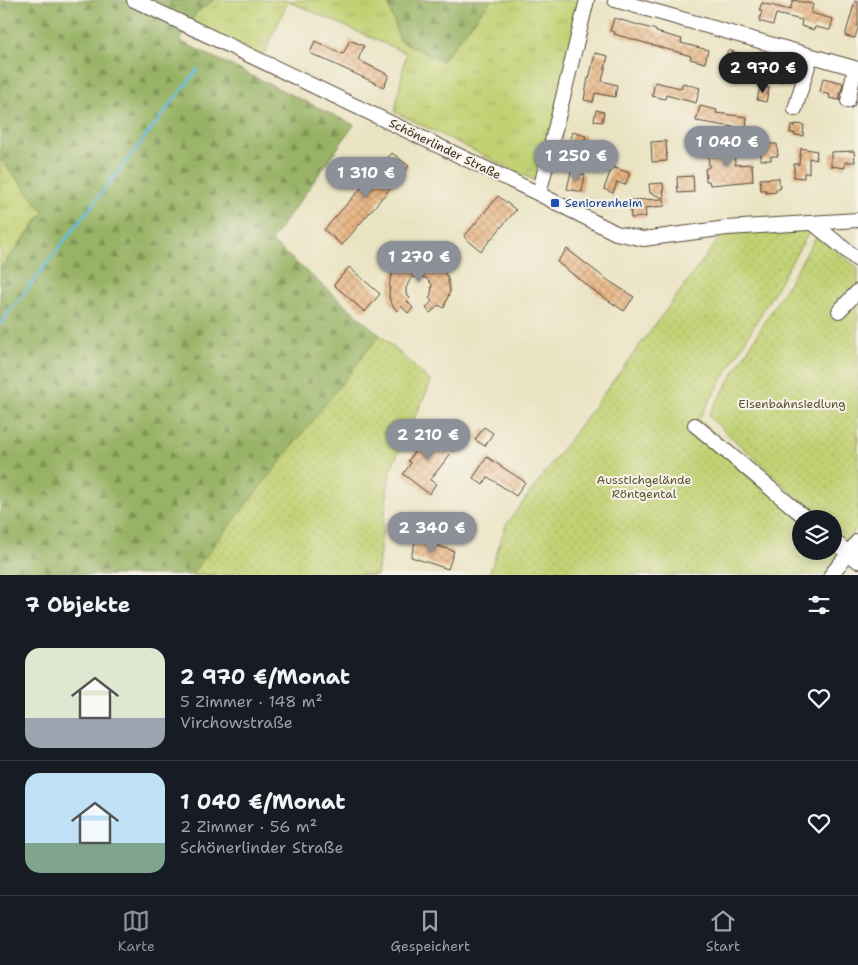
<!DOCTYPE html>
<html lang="de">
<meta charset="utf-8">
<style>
:root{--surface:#171b24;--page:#20242c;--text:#f1f3f6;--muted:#9ea1a6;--line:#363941;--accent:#8c9099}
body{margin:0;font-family:"Shantell Sans",sans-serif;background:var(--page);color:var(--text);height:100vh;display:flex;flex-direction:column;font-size:19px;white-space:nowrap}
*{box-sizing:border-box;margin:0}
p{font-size:16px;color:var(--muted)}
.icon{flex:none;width:28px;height:28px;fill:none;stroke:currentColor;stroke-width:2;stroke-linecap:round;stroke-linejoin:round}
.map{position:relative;height:575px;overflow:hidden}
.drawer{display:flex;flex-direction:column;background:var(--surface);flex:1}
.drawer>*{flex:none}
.tools{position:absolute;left:792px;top:510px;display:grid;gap:10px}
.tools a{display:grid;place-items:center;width:50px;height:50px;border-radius:50%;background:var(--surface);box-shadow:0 2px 12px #0003;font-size:25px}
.price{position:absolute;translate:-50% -42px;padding:0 11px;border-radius:18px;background:var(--accent);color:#fff;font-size:16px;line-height:32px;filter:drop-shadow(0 1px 2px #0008)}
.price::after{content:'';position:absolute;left:50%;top:30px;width:15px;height:11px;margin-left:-8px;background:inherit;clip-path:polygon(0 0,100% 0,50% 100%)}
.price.current{background:#222;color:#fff}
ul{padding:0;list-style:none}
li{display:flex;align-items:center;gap:15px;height:125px;padding:0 25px}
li+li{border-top:1px solid var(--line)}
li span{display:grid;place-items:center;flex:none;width:140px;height:100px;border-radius:15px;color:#555}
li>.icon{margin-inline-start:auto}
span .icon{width:60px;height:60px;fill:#fffc;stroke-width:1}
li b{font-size:21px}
h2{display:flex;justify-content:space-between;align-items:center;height:60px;padding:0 25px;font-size:21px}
.menu{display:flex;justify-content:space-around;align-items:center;height:70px;border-top:1px solid var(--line);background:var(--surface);font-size:14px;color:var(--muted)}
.menu a{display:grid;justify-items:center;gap:2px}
.menu .current{color:var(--accent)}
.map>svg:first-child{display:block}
.grass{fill:url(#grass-tufts);stroke:#7e7e48}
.forest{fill:url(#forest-firs);stroke:#6a6e42}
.park{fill:url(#park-dots);stroke:#7e7e48}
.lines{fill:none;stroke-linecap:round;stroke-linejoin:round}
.stream{stroke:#62bbdf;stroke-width:2.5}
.building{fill:url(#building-cross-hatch)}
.minor-casing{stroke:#554637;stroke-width:16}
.minor{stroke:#fff;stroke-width:14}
.transit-dot{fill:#1a4fb4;stroke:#f7f3e8;stroke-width:2}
.labels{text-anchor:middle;stroke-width:4;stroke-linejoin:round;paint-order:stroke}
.street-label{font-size:12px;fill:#3b2a1e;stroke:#f7f3e8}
.transit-label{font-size:12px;fill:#164399;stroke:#f7f3e8;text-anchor:start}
.park-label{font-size:12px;fill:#5c5433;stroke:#f7f3e8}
</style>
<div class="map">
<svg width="858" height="575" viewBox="0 0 858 575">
<defs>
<pattern id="grass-tufts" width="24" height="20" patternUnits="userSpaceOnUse" patternTransform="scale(1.25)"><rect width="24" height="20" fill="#c1d173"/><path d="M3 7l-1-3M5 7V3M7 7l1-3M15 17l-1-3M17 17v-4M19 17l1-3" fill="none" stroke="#a7b463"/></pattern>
<pattern id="forest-firs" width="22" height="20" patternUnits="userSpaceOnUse" patternTransform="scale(1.25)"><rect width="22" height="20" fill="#98b365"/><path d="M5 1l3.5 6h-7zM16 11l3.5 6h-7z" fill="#7d9253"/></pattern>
<pattern id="park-dots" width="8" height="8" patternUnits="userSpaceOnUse" patternTransform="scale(1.25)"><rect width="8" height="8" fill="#c1d173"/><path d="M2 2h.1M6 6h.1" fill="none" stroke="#a7b463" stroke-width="1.8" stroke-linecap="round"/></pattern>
<pattern id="building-cross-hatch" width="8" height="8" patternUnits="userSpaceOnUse" patternTransform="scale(1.25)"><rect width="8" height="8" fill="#e9b582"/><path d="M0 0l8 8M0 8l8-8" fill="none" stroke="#be936a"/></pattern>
</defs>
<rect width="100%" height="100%" fill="#f7f3e8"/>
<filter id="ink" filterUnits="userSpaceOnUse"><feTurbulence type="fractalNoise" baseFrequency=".02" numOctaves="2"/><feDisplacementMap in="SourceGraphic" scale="10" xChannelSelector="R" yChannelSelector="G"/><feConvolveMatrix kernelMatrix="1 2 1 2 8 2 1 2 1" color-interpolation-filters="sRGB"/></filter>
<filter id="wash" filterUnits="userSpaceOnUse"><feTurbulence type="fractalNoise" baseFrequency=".0096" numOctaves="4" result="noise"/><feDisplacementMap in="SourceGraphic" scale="20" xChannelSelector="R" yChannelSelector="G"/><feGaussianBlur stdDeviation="1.12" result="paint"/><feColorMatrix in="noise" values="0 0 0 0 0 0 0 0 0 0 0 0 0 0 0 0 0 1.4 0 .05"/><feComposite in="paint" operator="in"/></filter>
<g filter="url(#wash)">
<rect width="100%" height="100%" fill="#eae3c2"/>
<path class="grass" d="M 148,0 L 589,0 L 542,184 L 395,112 L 406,53 L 288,1 L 263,57 Z
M 0,158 L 44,212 L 0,269 Z"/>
<path class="forest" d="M 0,0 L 214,0 L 196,13 L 180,41 L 354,125 L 271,241 L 380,335 L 431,382 L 390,470 L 377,575 L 0,575 L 0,269 L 44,212 L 0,158 Z
M 380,0 L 491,0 L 442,61 L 400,41 L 388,3 Z"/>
<path class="park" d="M 814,224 L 699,419 L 807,519 L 801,519 L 801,551 L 834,551 L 834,543 L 844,553 L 826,575 L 489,575 L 506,525 L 727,228 Z
M 817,236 L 858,268 L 858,527 L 846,542 L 834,530 L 834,519 L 821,519 L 708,416 Z
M 380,335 L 431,382 L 390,470 L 377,575 L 191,575 Z"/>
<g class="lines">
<path class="stream" d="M 0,324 L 198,69"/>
</g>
<g id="blocks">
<path class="building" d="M 793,0 L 813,4 L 811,13 L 833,19 L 830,30 L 815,27 L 814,30 L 801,26 L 802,20 L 776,14 L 773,25 L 759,21 L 762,11 L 759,10 L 762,3 L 790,10 Z
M 855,1 L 858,1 L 858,28 L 855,38 L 845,36 Z
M 614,18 L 656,30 L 656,32 L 682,39 L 681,43 L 708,50 L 705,63 L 690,59 L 691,56 L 614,34 L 615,32 L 610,31 Z
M 350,40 L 364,46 L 358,60 L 389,75 L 384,87 L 310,53 L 315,41 L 343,54 Z
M 728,50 L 738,53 L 736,60 L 725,57 Z
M 595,53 L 608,56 L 602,81 L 617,85 L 615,97 L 595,93 L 593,102 L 584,100 L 588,78 L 589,79 Z
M 773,63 L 786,66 L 785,71 L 788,72 L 785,81 L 782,80 L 782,82 L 769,78 Z
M 823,78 L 843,83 L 839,100 L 829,98 L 830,95 L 820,92 Z
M 655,82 L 681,88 L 683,83 L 700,88 L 696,103 L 666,95 L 665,99 L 652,96 Z
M 760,87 L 769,88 L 766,102 L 757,100 Z
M 700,106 L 717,110 L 716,113 L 747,117 L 746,129 L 696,121 Z
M 596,110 L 604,112 L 602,122 L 594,121 Z
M 795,124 L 804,125 L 803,136 L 794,135 L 795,133 L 790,133 L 791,126 L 795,126 Z
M 573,132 L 586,136 L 581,151 L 568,147 Z
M 666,141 L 667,161 L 652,162 L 651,142 Z
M 760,144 L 777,144 L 778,156 L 771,156 L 771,160 L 761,160 Z
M 734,147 L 735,165 L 752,164 L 753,181 L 710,185 L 709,181 L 706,181 L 705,169 L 709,167 L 708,150 Z
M 801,148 L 817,151 L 816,160 L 809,158 L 809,173 L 804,173 L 804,178 L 794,177 L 794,164 L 799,164 Z
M 854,151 L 855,162 L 845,162 L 845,168 L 831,166 L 831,152 Z
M 392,153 L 409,166 L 342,245 L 324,230 Z
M 612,167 L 630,173 L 625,185 L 617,182 L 613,193 L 604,189 Z
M 571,172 L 585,175 L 582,192 L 567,189 Z
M 693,176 L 694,192 L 678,193 L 677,177 Z
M 779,178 L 780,189 L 776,189 L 776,192 L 766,193 L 766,190 L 761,190 L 760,179 Z
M 663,183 L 664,198 L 650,193 L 649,184 Z
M 498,196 L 516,210 L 481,251 L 464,237 Z
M 664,199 L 665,206 L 645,208 L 646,217 L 631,218 L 630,200 Z
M 567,249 L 606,279 L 634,297 L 624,311 L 597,293 L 557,262 Z
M 415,258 L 431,260 L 440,265 L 444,271 L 448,279 L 450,291 L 444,308 L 439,305 L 430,313 L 426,308 L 432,301 L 429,298 L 431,294 L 432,284 L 426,278 L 419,276 L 411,278 L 406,288 L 406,294 L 410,298 L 407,301 L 413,308 L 408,313 L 401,306 L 397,311 L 391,303 L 389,297 L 390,280 L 393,273 L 397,266 L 408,259 Z
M 349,267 L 380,294 L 365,312 L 334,285 Z
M 484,427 L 493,433 L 485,446 L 475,440 Z
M 430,430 L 455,448 L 430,480 L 436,484 L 429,494 L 403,474 L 411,463 L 408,461 Z
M 487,457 L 525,482 L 516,496 L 488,477 L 483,485 L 473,478 Z
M 416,539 L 454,551 L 448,569 L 411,557 Z"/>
</g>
</g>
<g filter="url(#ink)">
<use href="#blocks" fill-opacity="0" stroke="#554637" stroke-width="1"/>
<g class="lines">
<defs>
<path id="minor" d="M 134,0 L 539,194 L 616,233 L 643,239 L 727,228 L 858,220
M 615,0 L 858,69
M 848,101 L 855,68
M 795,109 L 811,56
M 539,194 L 587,0
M 814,224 L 858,260
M 839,311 L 858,291
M 695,425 L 807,519
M 834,541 L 858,561
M 831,575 L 858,541"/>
</defs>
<use href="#minor" class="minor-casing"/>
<use href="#minor" class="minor"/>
</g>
</g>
<rect class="transit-dot" x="550" y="198" width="10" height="10" rx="2.5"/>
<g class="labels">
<g class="street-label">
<text transform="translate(445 149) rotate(26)" y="4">Schönerlinder Straße</text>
</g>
<g class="transit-label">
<text x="565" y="207">Seniorenheim</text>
</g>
<g class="park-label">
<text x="792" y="408">Eisenbahnsiedlung</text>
<text x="644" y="484">Ausstichgelände<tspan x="644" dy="14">Röntgental</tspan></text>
</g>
</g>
</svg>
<div class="tools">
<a><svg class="icon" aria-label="layers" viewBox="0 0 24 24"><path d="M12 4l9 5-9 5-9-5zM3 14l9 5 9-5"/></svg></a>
</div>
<b class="price current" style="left:763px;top:94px">2 970 €</b>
<b class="price" style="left:727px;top:168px">1 040 €</b>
<b class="price" style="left:576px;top:182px">1 250 €</b>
<b class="price" style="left:366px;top:199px">1 310 €</b>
<b class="price" style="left:419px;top:283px">1 270 €</b>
<b class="price" style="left:428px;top:461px">2 210 €</b>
<b class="price" style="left:432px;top:554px">2 340 €</b>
</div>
<section class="drawer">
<h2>7 Objekte<svg class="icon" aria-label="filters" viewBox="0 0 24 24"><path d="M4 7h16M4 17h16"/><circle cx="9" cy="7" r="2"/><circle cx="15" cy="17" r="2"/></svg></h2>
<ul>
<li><span style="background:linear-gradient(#dfe7d0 70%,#9aa5b1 0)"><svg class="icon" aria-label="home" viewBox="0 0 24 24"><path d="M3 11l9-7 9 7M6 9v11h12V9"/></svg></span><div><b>2 970 €/Monat</b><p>5 Zimmer · 148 m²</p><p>Virchowstraße</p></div><svg class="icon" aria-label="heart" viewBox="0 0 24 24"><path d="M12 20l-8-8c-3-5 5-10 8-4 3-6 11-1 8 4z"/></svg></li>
<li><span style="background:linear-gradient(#bfe0f5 70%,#7fa58c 0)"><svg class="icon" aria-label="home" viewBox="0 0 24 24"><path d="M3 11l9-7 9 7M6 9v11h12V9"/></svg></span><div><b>1 040 €/Monat</b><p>2 Zimmer · 56 m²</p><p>Schönerlinder Straße</p></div><svg class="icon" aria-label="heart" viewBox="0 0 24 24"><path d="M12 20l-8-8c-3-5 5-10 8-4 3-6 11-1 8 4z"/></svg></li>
</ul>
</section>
<nav class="menu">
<a class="current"><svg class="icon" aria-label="map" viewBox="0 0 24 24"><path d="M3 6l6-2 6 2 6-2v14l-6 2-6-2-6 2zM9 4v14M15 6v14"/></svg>Karte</a>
<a><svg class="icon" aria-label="saved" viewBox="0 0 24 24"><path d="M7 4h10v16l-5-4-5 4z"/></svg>Gespeichert</a>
<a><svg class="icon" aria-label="home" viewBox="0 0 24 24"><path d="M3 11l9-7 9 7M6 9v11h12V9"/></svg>Start</a>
</nav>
